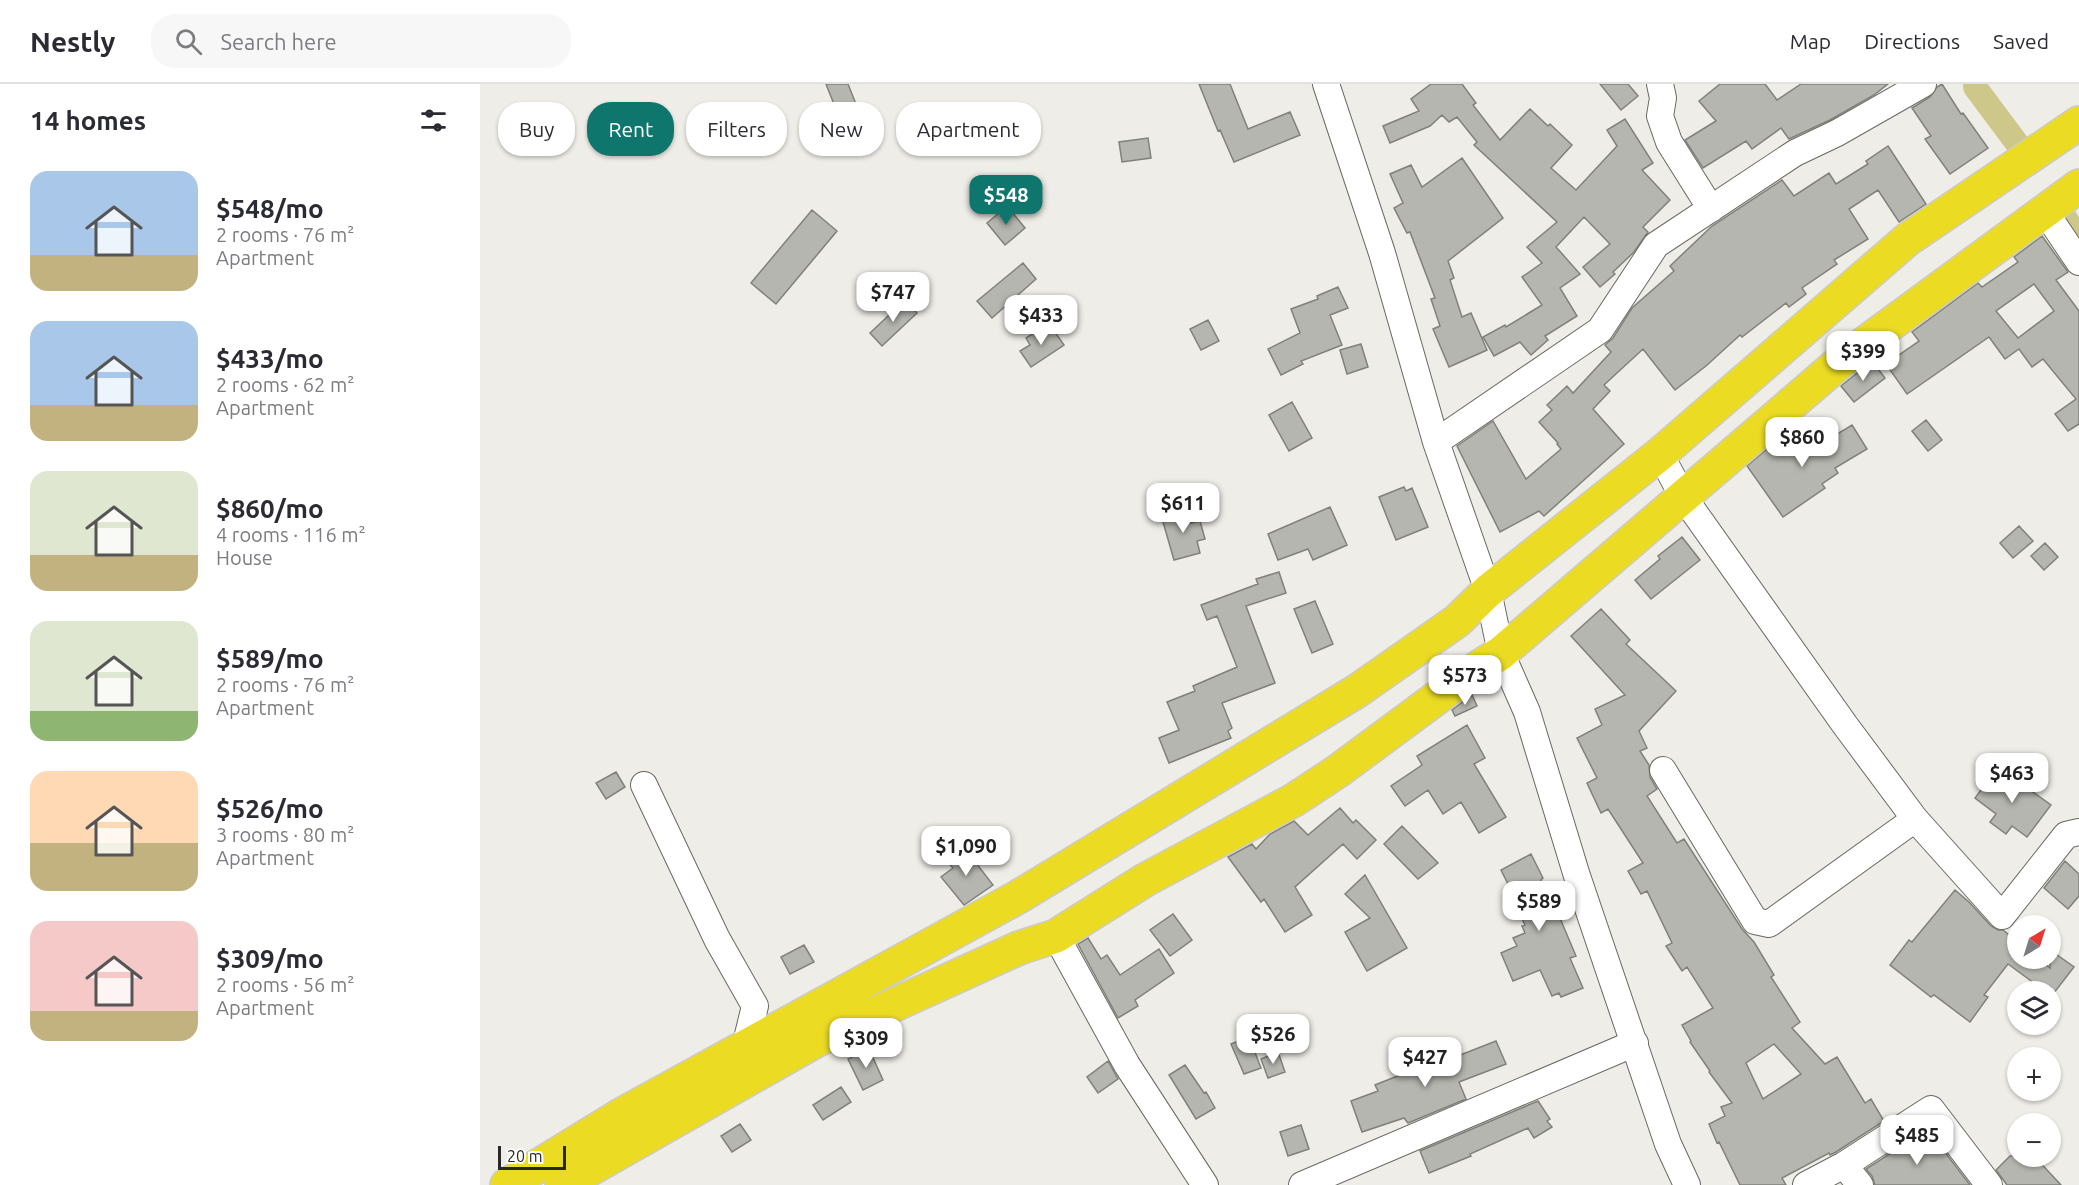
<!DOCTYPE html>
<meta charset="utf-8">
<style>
:root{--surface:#fff;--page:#f7f7f7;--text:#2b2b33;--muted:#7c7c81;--line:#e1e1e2;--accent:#0f766e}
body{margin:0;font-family:Ubuntu,sans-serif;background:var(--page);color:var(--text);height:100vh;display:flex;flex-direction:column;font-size:22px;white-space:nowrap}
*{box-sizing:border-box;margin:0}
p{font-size:20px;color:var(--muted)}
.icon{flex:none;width:33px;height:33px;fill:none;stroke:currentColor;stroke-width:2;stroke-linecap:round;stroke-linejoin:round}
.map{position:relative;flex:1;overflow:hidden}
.side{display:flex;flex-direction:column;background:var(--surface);width:480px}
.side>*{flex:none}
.banner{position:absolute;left:18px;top:18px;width:570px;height:54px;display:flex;gap:12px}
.needle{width:39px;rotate:38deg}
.fabs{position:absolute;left:1527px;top:831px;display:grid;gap:12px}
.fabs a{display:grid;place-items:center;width:54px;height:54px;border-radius:50%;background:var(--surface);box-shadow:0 2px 4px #0004;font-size:30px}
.scale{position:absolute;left:18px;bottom:15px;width:68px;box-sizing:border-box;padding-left:6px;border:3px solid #292826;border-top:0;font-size:16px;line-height:21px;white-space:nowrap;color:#292826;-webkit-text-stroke:4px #fffffe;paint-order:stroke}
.price{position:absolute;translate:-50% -51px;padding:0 14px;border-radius:12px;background:#fff;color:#222;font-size:20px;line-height:39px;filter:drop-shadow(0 2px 3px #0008)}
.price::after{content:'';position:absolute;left:50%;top:36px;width:18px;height:14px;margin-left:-9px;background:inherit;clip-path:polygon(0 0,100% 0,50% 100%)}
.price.current{background:var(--accent);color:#fff}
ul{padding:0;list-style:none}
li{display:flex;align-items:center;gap:18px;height:150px;padding:0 30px}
li span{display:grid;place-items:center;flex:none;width:168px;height:120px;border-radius:18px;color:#555}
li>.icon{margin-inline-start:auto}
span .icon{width:72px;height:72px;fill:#fffc;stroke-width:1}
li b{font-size:26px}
h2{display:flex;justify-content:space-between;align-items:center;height:72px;padding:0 30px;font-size:26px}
.chip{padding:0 21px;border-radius:24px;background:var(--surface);box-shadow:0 2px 4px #0004;font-size:21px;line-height:54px}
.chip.current{background:var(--accent);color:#fff}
header{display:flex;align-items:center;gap:36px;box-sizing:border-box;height:84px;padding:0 30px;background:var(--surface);border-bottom:2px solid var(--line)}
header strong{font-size:28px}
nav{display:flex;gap:33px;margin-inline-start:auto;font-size:21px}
.search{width:420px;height:54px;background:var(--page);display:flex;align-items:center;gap:15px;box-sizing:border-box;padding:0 21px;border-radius:24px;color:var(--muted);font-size:22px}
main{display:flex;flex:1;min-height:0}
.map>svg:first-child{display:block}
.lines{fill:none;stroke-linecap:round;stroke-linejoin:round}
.canal{stroke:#cdc889;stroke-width:24}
.building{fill:#b6b6b0;stroke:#81817b;stroke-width:1.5;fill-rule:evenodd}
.minor-casing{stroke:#686862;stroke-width:28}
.highway-casing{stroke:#cccbcb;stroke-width:36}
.minor{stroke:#fff;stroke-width:26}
.highway{stroke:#ebdc23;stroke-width:33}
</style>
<header>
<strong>Nestly</strong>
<div class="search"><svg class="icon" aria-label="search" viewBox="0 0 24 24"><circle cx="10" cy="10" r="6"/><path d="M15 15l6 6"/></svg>Search here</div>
<nav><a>Map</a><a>Directions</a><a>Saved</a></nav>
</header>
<main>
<section class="side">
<h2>14 homes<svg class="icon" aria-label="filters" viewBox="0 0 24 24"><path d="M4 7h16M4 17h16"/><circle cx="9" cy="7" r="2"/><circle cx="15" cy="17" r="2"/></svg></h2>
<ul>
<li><span style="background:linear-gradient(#a9c7e8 70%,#c2b280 0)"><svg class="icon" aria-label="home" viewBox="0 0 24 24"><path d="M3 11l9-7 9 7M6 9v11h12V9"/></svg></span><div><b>$548/mo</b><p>2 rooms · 76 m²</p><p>Apartment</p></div></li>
<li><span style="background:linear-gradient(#a9c7e8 70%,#c2b280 0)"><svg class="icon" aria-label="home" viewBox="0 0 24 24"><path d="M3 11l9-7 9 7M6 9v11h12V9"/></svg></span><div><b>$433/mo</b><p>2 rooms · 62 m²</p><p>Apartment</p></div></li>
<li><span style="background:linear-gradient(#dfe7d0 70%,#c2b280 0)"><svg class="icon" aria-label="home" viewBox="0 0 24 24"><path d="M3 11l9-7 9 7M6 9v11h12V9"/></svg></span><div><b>$860/mo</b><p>4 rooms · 116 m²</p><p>House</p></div></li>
<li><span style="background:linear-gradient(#dfe7d0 75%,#8fb573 0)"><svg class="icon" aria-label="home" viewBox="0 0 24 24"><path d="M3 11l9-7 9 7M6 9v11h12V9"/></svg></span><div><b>$589/mo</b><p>2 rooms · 76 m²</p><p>Apartment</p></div></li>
<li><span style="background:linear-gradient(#ffd9b3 60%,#c2b280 0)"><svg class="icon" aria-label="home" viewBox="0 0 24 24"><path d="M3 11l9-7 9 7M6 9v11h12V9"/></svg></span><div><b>$526/mo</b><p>3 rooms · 80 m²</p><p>Apartment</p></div></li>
<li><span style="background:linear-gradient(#f6c9c9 75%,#c2b280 0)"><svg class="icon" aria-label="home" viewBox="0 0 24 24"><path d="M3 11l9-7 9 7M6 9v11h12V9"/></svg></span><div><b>$309/mo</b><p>2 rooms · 56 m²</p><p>Apartment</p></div></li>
</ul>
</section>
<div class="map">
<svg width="1599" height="1101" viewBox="0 0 1599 1101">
<rect width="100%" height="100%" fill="#eeede7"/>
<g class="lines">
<path class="canal" d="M 1495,3 L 1539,62
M 1574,116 L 1599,156"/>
</g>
<path class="building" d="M 346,0 L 368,0 L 378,25 L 359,33 Z
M 719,0 L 750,0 L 768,45 L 810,28 L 820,51 L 754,78 L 740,46 L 738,47 Z
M 951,0 L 982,0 L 996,19 L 993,21 L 1020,56 L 1050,25 L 1068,42 L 1070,40 L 1092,61 L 1071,84 L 1096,106 L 1137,62 L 1127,46 L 1145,35 L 1173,79 L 1162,86 L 1190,116 L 1163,143 L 1168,148 L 1154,168 L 1133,188 L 1135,190 L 1120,203 L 1103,183 L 1130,160 L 1104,133 L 1076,163 L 1100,190 L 1080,204 L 1097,232 L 1065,252 L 1068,256 L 1051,271 L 1040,258 L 1014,272 L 1003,253 L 1025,241 L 1026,243 L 1062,221 L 1042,193 L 1062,179 L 1047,163 L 1077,138 L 994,61 L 997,58 L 977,33 L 969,38 L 962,31 L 950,42 L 910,59 L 903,42 L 939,27 L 931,15 Z
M 1120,0 L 1148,0 L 1158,12 L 1141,26 Z
M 1240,0 L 1285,0 L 1297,16 L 1321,0 L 1408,0 L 1394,11 L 1350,36 L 1309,55 L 1301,44 L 1272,65 L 1266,57 L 1223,84 L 1205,56 L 1236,37 L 1219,17 Z
M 1462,0 L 1481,30 L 1483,29 L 1508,64 L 1470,90 L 1445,55 L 1451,52 L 1432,24 L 1450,13 L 1457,3 Z
M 668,54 L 671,74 L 642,78 L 639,58 Z
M 1408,62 L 1446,120 L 1419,138 L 1398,106 L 1369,125 L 1388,155 L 1354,176 L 1357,180 L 1322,204 L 1326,210 L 1309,223 L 1306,219 L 1262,253 L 1260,251 L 1226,282 L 1195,306 L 1163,265 L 1124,301 L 1130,307 L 1113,325 L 1144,360 L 1064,432 L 1059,427 L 1020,448 L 977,362 L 1013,337 L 1046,395 L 1081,365 L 1077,360 L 1078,359 L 1059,338 L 1072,326 L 1067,321 L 1087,302 L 1093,309 L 1131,268 L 1125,261 L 1133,254 L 1152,224 L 1194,187 L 1190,182 L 1232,142 L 1302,96 L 1314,112 L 1349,89 L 1356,100 L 1388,80 L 1386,77 Z
M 982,74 L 1023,134 L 968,177 L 974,194 L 970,196 L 982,233 L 991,229 L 1007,266 L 969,283 L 953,245 L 960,242 L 951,215 L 955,214 L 930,148 L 927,149 L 914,124 L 923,119 L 910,90 L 931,81 L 942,103 Z
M 527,122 L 545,144 L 525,161 L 507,139 Z
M 332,126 L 357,147 L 296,220 L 271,199 Z
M 1562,152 L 1588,188 L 1576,196 L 1599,227 L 1599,340 L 1588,347 L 1575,330 L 1596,315 L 1563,275 L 1552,283 L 1539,265 L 1525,275 L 1509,253 L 1427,310 L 1406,280 L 1439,257 L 1432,248 L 1498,199 L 1502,203 L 1538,178 L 1534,173 ZM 1554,200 L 1574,227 L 1538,254 L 1516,227 Z
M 543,179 L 556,195 L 512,234 L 497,217 Z
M 858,203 L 868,224 L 850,231 L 862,261 L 821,277 L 823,280 L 801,291 L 788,265 L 820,249 L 811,225 L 838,215 L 837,212 Z
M 424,217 L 437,229 L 402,262 L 390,249 Z
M 728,236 L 739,257 L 721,266 L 710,245 Z
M 563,243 L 567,249 L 573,245 L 584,261 L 551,283 L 540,267 L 550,261 L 546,254 Z
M 881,260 L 888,283 L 867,290 L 860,266 Z
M 1392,277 L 1405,294 L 1374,318 L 1361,302 Z
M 812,318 L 832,354 L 809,367 L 789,331 Z
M 1446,336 L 1462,356 L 1448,367 L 1432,347 Z
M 1372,341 L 1387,365 L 1355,384 L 1358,389 L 1342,400 L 1345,404 L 1303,433 L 1267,382 L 1307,348 L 1323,371 Z
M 924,403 L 926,407 L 932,404 L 948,443 L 916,456 L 899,413 Z
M 850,423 L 867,461 L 833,476 L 828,465 L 798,476 L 788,450 Z
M 707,424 L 711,439 L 720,437 L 725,455 L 717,457 L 720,469 L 694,476 L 681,431 Z
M 1539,442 L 1553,457 L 1533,474 L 1520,459 Z
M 1202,453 L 1220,476 L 1171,515 L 1155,496 L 1180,475 L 1178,472 Z
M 1565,459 L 1578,473 L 1564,486 L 1551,472 Z
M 799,488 L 806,509 L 766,522 L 795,599 L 742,619 L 752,644 L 748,647 L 751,654 L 689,679 L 679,654 L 699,646 L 687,618 L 715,607 L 713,602 L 757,583 L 737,532 L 727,536 L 721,521 L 778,500 L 776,495 Z
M 835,517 L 853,560 L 832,569 L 814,525 Z
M 1121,525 L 1150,556 L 1146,560 L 1196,607 L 1159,647 L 1167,664 L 1160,667 L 1169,681 L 1170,693 L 1177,705 L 1167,712 L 1197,759 L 1204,755 L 1262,845 L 1274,858 L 1294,891 L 1291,893 L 1320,938 L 1312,944 L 1345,980 L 1357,973 L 1385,1019 L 1391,1015 L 1404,1037 L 1356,1068 L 1350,1071 L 1349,1069 L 1302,1094 L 1306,1101 L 1260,1101 L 1239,1058 L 1237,1059 L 1229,1040 L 1245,1032 L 1241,1023 L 1252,1019 L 1229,988 L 1230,987 L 1210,958 L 1211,957 L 1202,941 L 1233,924 L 1207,883 L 1202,887 L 1186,862 L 1192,859 L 1167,807 L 1161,810 L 1148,787 L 1163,779 L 1128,725 L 1121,729 L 1107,699 L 1117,694 L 1097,654 L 1122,641 L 1115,625 L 1145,611 L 1091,552 ZM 1294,960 L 1321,990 L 1283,1015 L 1266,979 Z
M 992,611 L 997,622 L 975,632 L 972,626 Z
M 987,641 L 1005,674 L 994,680 L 1026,733 L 999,749 L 981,718 L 963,730 L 948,706 L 925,722 L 911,702 L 942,681 L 937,672 Z
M 1518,683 L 1571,721 L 1547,753 L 1532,742 L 1526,750 L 1510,738 L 1516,730 L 1495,714 Z
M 136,688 L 145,703 L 126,715 L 116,699 Z
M 860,724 L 873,739 L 876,736 L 896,756 L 877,775 L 863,760 L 815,803 L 832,831 L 805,848 L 784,815 L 781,818 L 748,773 L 772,760 L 776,765 L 790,750 L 814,737 L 828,751 Z
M 922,742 L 958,779 L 938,795 L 904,760 Z
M 483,762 L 513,801 L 484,821 L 461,793 L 473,784 L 466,776 Z
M 1051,770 L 1063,794 L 1061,796 L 1077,827 L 1096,872 L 1090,874 L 1103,904 L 1081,913 L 1079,909 L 1072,912 L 1060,886 L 1033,897 L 1021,869 L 1037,862 L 1033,854 L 1045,849 L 1042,842 L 1045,841 L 1032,814 L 1034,812 L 1021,786 Z
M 1585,777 L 1599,790 L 1599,812 L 1588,825 L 1564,804 Z
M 885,791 L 927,864 L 887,887 L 865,848 L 890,834 L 865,810 Z
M 1475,806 L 1489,818 L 1511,842 L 1518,846 L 1523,846 L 1538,858 L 1538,874 L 1559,874 L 1570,884 L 1570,866 L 1594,883 L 1570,914 L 1570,908 L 1566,908 L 1528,880 L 1504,911 L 1508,913 L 1490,938 L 1454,911 L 1451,913 L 1410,881 L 1429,856 L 1432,858 Z
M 693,830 L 712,856 L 690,872 L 670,846 Z
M 608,854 L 621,875 L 627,871 L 640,891 L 679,865 L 694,889 L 655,916 L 658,922 L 638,934 L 598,860 Z
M 324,861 L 334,878 L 310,890 L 301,873 Z
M 769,953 L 781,984 L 764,990 L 751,960 Z
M 1016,957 L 1026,980 L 979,998 L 986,1015 L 928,1039 L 924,1034 L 882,1048 L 871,1017 L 898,1007 L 895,1001 L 968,972 L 970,975 Z
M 389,965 L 403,996 L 383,1006 L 368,975 Z
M 798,968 L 805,988 L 788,994 L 781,975 Z
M 628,977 L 638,995 L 618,1009 L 607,993 Z
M 705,981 L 724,1009 L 726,1008 L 735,1024 L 716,1035 L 689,991 Z
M 361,1003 L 371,1018 L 343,1036 L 333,1021 Z
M 1058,1017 L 1070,1035 L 1067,1037 L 1072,1043 L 1054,1054 L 1048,1044 L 990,1070 L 991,1072 L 949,1089 L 940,1067 Z
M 260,1040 L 271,1056 L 252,1068 L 241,1052 Z
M 821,1041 L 829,1065 L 808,1072 L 800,1048 Z
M 1448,1046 L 1490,1101 L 1395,1101 L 1392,1092 L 1386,1085 L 1422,1062 L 1423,1064 Z
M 1530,1072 L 1554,1072 L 1581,1101 L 1527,1101 L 1516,1086 Z"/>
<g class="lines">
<defs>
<path id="minor" d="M 846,0 L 902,169 L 956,358 L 1008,507 L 1021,569 L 1047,628 L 1097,792 L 1188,1060 L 1207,1101
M 1180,0 L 1183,14 L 1180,32 L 1189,58 L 1231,125
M 1557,133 L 1570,135 L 1599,178
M 956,358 L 1120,246 L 1176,161 L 1315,69 L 1357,49 L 1443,0
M 1180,370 L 1202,411 L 1365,641 L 1435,735 L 1522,832 L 1586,751 L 1599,748
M 1183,686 L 1275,837 L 1289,840 L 1435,735
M 164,701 L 237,855 L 275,922 L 265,963
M 576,852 L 647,981 L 725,1101
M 1364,1081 L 1380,1101
M 822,1101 L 1155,959
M 1326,1101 L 1364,1081 L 1451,1025 L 1509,1101"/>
<path id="highway" d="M 27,1101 L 141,1031 L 538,813 L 877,607 L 977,537 L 1008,507 L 1180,370 L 1428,155 L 1599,39
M 82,1101 L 337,956 L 539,864 L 576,852 L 665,796 L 814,716 L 858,687 L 993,587 L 1021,569 L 1366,273 L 1599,102"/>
</defs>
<use href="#minor" class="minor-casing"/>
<use href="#highway" class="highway-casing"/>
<use href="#minor" class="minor"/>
<use href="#highway" class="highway"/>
</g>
</svg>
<div class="fabs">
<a><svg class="needle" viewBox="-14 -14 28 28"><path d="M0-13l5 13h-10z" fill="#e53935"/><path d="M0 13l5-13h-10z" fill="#7c7c81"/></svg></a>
<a><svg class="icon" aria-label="layers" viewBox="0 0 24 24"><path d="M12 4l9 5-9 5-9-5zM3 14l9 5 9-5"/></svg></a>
<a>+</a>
<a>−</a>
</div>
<div class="scale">20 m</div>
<b class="price current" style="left:526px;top:142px">$548</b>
<b class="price" style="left:413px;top:239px">$747</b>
<b class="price" style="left:561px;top:262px">$433</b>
<b class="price" style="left:1383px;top:298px">$399</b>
<b class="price" style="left:1322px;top:384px">$860</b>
<b class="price" style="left:703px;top:450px">$611</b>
<b class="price" style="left:985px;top:622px">$573</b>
<b class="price" style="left:1532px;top:720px">$463</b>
<b class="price" style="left:486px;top:793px">$1,090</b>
<b class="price" style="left:1059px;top:848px">$589</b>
<b class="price" style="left:793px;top:981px">$526</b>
<b class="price" style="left:386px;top:985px">$309</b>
<b class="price" style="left:945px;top:1004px">$427</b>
<b class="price" style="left:1437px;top:1082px">$485</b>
<div class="banner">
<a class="chip">Buy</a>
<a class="chip current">Rent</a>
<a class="chip">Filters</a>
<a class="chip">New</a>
<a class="chip">Apartment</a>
</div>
</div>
</main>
